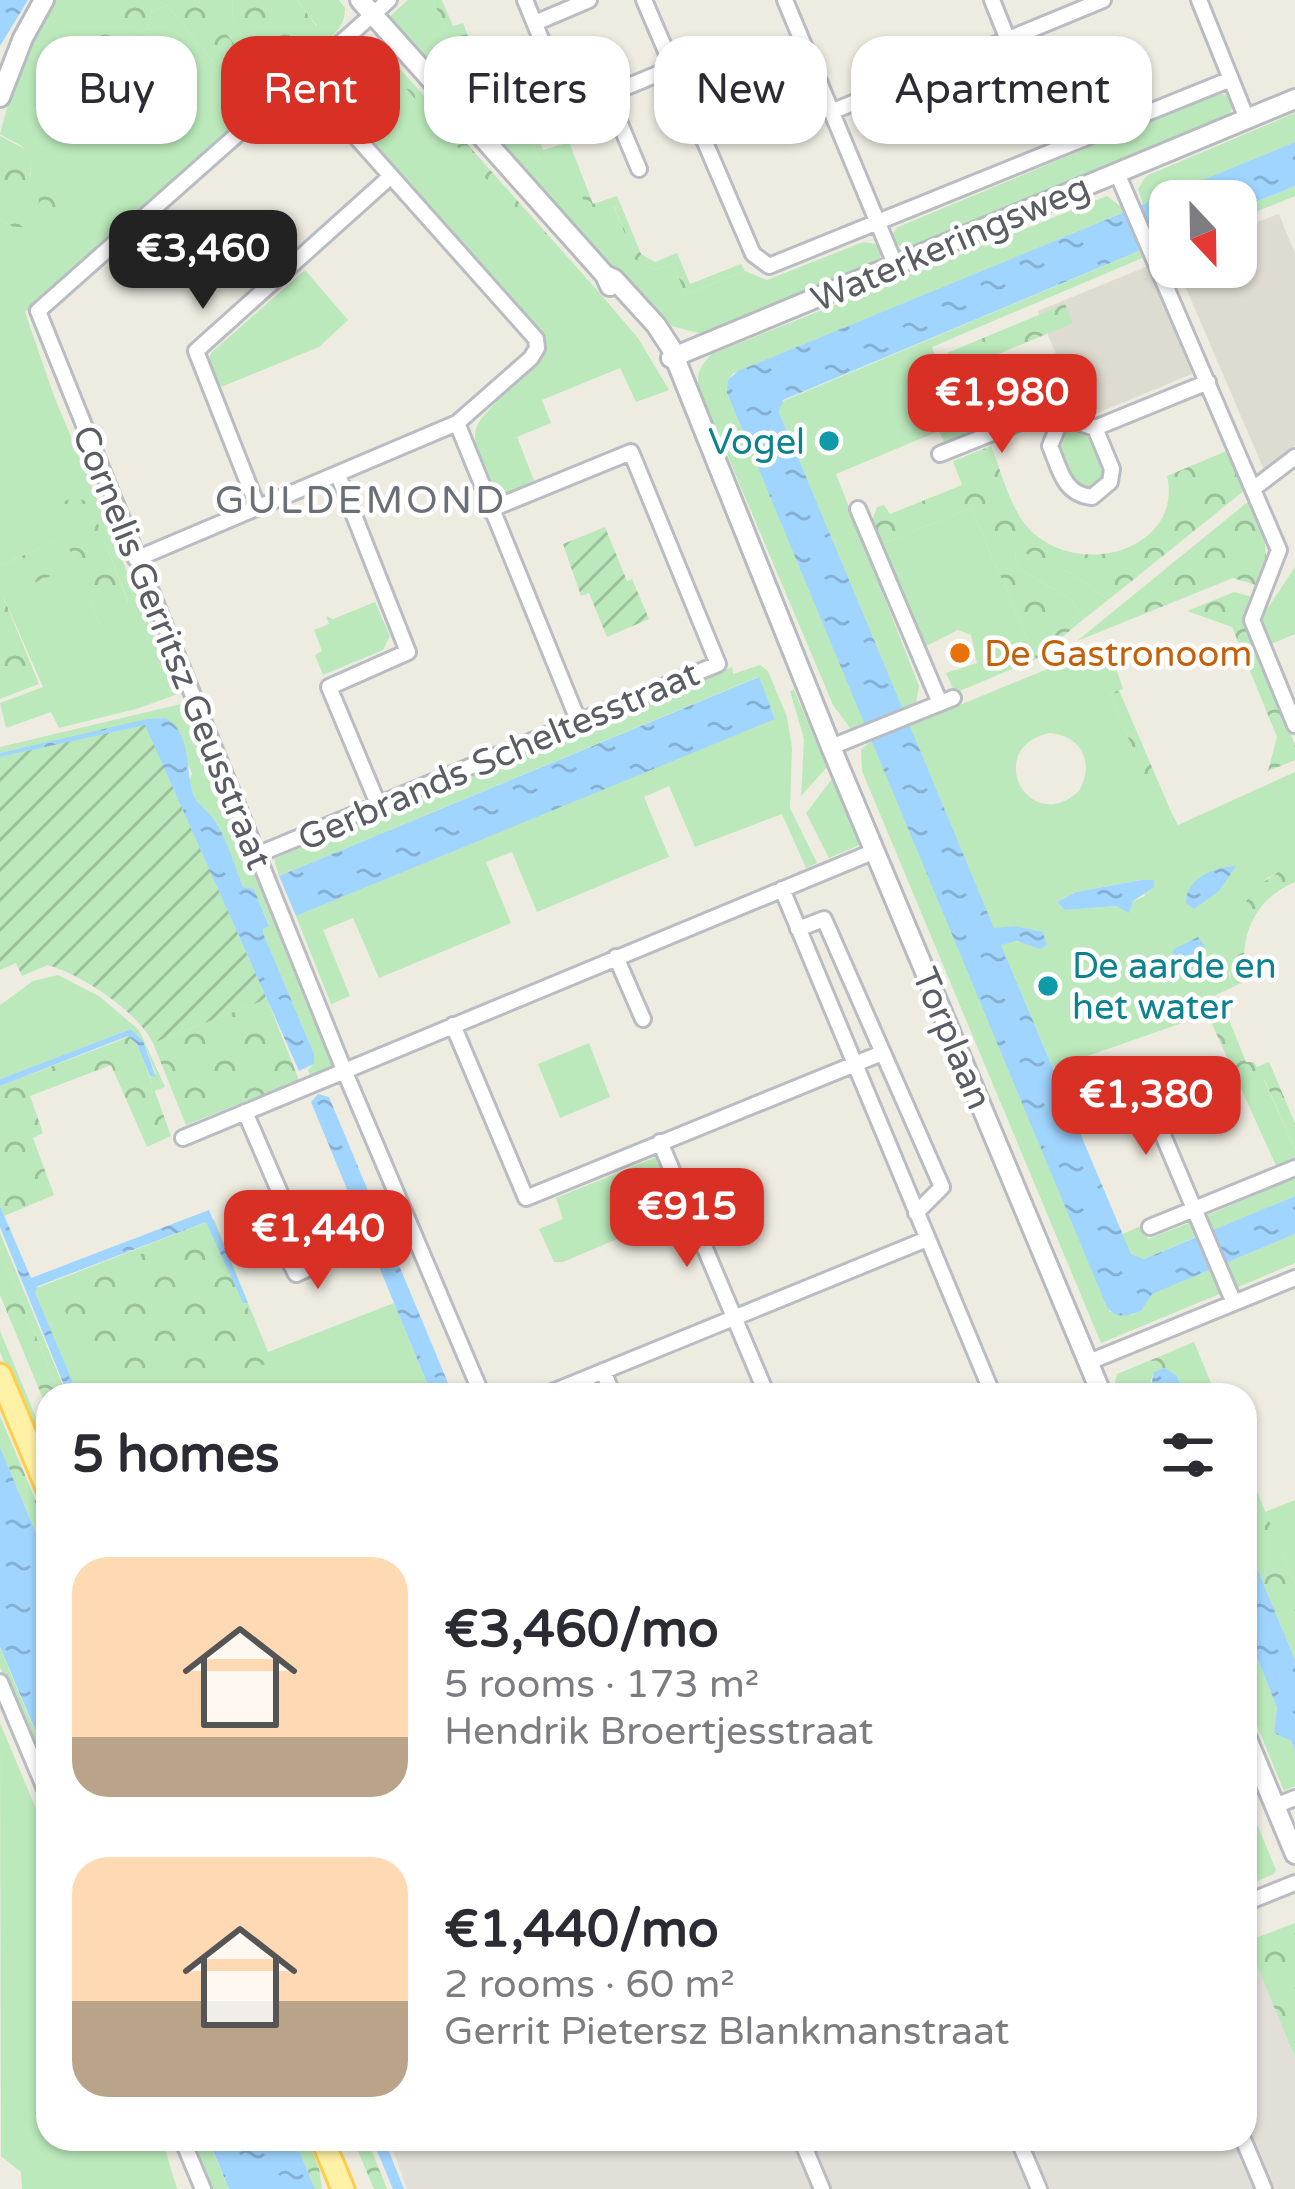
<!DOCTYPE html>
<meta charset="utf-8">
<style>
:root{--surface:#fff;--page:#f7f7f7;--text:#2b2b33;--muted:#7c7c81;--accent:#d93025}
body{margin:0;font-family:"Varela Round",sans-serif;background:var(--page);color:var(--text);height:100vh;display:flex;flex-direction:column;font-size:45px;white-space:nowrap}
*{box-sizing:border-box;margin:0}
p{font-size:39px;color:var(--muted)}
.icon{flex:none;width:66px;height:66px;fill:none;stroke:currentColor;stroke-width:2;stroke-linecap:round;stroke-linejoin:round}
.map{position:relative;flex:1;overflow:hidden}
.panel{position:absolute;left:36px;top:1383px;width:1221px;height:768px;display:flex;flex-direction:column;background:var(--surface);border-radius:36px;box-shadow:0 3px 9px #0004}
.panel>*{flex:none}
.banner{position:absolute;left:36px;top:36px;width:1224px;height:108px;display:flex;gap:24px}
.needle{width:78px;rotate:158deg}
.controls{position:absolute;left:1149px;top:180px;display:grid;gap:24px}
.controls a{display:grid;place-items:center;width:108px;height:108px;border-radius:24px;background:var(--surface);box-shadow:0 3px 9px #0004;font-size:60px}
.price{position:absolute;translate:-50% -102px;padding:0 27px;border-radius:24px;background:var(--accent);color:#fff;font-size:39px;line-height:78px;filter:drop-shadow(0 3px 6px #0008)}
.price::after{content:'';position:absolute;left:50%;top:72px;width:36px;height:27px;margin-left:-18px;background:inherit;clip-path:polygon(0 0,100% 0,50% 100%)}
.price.current{background:#222;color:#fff}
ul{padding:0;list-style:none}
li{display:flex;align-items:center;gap:36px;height:300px;padding:0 36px}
li span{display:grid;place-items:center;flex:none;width:336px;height:240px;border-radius:36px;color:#555}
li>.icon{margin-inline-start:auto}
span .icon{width:144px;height:144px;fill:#fffc;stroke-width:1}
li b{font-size:51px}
h2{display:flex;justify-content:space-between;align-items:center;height:144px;padding:0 36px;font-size:51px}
.chip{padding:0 42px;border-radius:36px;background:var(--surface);box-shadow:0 3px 9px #0004;font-size:42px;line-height:108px}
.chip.current{background:var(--accent);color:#fff}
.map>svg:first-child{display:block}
.industrial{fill:#e2dfd9}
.education{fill:#dedbd0}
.green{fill:#bbe9bb;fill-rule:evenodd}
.forest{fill:url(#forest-crowns)}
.garden{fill:url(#garden-furrows)}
.water{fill:url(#water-ripples)}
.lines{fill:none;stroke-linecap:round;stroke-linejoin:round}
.street-casing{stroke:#b9bcc2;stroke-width:20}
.secondary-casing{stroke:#b7bbc1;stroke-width:24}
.primary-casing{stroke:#ffcd49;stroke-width:27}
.street{stroke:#fff;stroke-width:14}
.secondary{stroke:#fff;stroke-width:18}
.primary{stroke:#fff1a5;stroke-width:21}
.culture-dot{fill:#0f9aa8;stroke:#fff;stroke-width:4.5}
.food-dot{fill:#e8710a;stroke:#fff;stroke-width:4.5}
.labels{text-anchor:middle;stroke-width:9;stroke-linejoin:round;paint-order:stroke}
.street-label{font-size:36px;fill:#5a5e64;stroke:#fff}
.culture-label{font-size:36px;fill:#0d838f;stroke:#fff;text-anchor:end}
.food-label{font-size:36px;fill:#c56008;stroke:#fff;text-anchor:start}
.neighbourhood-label{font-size:39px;letter-spacing:3px;fill:#6b7076;stroke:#fff}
</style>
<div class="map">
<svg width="1295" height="2189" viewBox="0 0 1295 2189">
<defs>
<pattern id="forest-crowns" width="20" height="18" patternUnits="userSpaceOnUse" patternTransform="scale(3)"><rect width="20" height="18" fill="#bbe9bb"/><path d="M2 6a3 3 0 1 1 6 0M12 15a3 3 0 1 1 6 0" fill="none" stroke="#9bc09c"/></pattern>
<pattern id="garden-furrows" width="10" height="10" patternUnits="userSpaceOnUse" patternTransform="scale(3)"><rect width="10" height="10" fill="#bbe9bb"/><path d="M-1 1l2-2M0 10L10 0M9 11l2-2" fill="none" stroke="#9bc09c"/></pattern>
<pattern id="water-ripples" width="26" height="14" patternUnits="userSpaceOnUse" patternTransform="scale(3)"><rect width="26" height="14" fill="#a0d5ff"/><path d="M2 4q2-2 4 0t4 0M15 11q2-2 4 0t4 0" fill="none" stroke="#85b0d2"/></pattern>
</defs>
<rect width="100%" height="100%" fill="#eeece1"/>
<path class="industrial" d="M 1245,1911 L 1295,2030 L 1295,2189 L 407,2189 L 389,2139 L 1245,2139 Z"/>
<path class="education" d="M 1279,214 L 1295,254 L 1295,445 L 1264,470 L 1177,267 L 1236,267 L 1236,230 Z
M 1148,266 L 1192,374 L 1083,419 L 1038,311 Z"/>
<path class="green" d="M 55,0 L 115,0 L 89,31 L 69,40 L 62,48 L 84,82 L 96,63 L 128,48 L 130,37 L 148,27 L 151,13 L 167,5 L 215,64 L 199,0 L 233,0 C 230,20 238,36 251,49 C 275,43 300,49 317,26 L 297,0 L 339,0 L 345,8 C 345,27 334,34 321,46 L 25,312 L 54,396 L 178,694 L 136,709 L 59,728 L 51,712 L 6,728 L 0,703 L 43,687 L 3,596 L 55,542 L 0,565 L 0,219 L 13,227 C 22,212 40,164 26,150 C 20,143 7,139 0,134 L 17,72 ZM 90,504 L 128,601 L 99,623 L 53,507 Z
M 408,0 L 433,0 L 448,36 L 459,32 L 476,76 L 489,72 L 499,97 L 513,92 L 539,159 L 564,151 L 589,213 L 613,205 L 636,259 L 654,270 L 673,263 L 685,294 L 745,271 L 767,280 L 863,242 L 876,244 L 881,255 L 879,260 L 702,334 L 672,326 L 642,305 L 389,17 Z
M 371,37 L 385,52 L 379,57 L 591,295 L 597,290 L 638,338 L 669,390 L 636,402 L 620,368 L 542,400 L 551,423 L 517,437 L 535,483 C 528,486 517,493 508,493 C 483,493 467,439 479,422 C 495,400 522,380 542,360 L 540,335 L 323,92 L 321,74 L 356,43 Z
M 1219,93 L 1229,96 L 1233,105 L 1230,113 L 1218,122 L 915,247 L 905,249 L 896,244 L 893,233 L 898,227 Z
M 1295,113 L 1295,142 L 1143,205 L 1138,189 L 1146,176 Z
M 1295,186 L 1295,196 L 1236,220 L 1236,210 Z
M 1107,196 L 1127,211 L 732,374 L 727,393 L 866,725 L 850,728 L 833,705 L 699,388 C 695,374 702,363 712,354 Z
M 1144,249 L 1147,256 L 932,347 L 967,436 L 945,444 L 939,431 L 836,474 L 919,686 L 916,702 L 902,710 L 779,412 L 781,402 Z
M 305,270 L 348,320 L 319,347 L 221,387 L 209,359 L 211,353 Z
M 1067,430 L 1094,438 L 1107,467 L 1104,482 L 1093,491 L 1074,486 L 1054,444 L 1059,432 L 1064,435 Z
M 971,508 L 1036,659 L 955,693 L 946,673 L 977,663 L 971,635 L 958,630 L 922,648 L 881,544 Z
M 1016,548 L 1072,574 L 1108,600 L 1085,618 L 1069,598 L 1019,569 L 1015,561 Z
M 1295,567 L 1295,634 L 1269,645 L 1260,620 Z
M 375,602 L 390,636 L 383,650 L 323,675 L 315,655 L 322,651 L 314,630 L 329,624 L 326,616 L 333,619 Z
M 1108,644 L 1123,689 L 1110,694 L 1162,818 L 1172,814 L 1178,825 L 1295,772 L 1295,863 L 1266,879 L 1229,973 L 1233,987 L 1197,1004 L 1205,1015 L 1053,1068 L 1000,944 L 1008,941 L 1046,945 L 994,929 L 909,726 ZM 1050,733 C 1082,736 1095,763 1079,791 C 1028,838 982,747 1050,733 ZM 1141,880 L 1145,896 L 1133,901 L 1128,911 L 1116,906 L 1065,910 L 1057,902 L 1076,892 Z
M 760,665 L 768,671 L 787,717 L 792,748 L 790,808 L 817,863 L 806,868 L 782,814 L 695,847 L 669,786 L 644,797 L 669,857 L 537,912 L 512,852 L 486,862 L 511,923 L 379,978 L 353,918 L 323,930 L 350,996 L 331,1004 L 296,916 L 775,718 L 758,677 L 279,876 L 274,859 L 732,667 L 733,674 Z
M 794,690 L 827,767 L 801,796 L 804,739 L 790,691 Z
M 185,703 L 204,750 L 211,753 L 290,949 L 287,955 L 313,1019 L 318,1018 L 322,1028 L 318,1030 L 327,1051 L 333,1053 L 333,1069 L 312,1080 L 308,1070 L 314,1064 L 314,1054 L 264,935 L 263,928 L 269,925 L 254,889 L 243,887 L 217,823 L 198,806 L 189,782 L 192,773 L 166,718 L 0,753 L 0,747 Z
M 872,741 L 1110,1312 L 1131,1315 L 1141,1311 L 1151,1294 L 1212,1269 L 1222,1293 L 1101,1343 L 862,771 L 861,749 Z
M 832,779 L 860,845 L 829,858 L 806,813 Z
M 58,975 L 99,996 L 139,1030 L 165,1087 L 154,1091 L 150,1076 L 156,1074 L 143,1041 L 131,1029 L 0,1079 L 0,1005 L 33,981 Z
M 589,1043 L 610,1097 L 560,1118 L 538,1064 Z
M 1263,1078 L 1295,1149 L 1295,1160 L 1277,1168 L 1240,1086 Z
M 659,1156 L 666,1174 L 653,1181 L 669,1217 L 563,1262 L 554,1262 L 539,1229 L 563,1219 L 556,1198 Z
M 1295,1178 L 1295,1196 L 1212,1231 L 1206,1216 Z
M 214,1219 L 268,1352 L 394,1303 L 432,1395 L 77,1395 L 34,1289 Z
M 1192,1222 L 1198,1236 L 1144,1259 L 1131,1254 L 1120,1235 L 1141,1226 L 1148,1239 Z
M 0,1233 L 67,1395 L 60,1395 L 0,1248 Z
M 1295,1234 L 1295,1263 L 1236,1288 L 1226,1263 Z
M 0,1331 L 48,1446 L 48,1467 L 0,1352 Z
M 1151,1360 L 1156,1371 L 1151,1379 L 1149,1395 L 1120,1395 L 1115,1382 L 1117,1374 Z
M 1295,1500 L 1295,1583 L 1265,1512 Z
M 1245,1627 L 1277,1708 L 1274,1733 L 1291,1741 L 1295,1751 L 1295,1786 L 1284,1791 L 1245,1697 Z
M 0,1648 L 48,1762 L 48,1780 L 0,1667 Z
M 0,1723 L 48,1837 L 48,2139 L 162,2139 L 177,2189 L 22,2189 L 21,2172 L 1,2156 Z
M 1245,1795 L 1276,1870 L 1274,1874 L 1250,1884 L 1245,1873 Z
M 189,2139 L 207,2139 L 229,2189 L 210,2189 Z"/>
<path class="forest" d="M 115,0 L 199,0 L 235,45 L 215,64 L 167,5 L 151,13 L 148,27 L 130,37 L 132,44 C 113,57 94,59 84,82 L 107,97 L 88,134 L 70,122 L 59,61 L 69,40 L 89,30 Z
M 233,0 L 297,0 L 317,27 C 299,49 275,42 251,50 C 237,40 230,17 233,0 Z
M 433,0 L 442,0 L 453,26 L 463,23 L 481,67 L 493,63 L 503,87 L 518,83 L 543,150 L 569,142 L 593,204 L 617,196 L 641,254 L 655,262 L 677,253 L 690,284 L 741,264 L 745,271 L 685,294 L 673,263 L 654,270 L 635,259 L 614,206 L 589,214 L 564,152 L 539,159 L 513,93 L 499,97 L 489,73 L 476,76 L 459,33 L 448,36 Z
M 385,52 L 597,290 L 590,296 L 379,58 Z
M 0,136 L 29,151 C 36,177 21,188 35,219 L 26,227 L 13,227 L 0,219 Z
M 43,170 L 54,176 L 58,190 L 57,214 L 47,221 L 38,206 Z
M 1065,304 L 1073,323 L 955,372 L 947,353 Z
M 991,446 C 1003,475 1011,516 1037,536 C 1089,578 1183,545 1167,476 L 1229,450 L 1245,490 L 1108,600 L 1072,574 L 1016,549 L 1015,561 L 1019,569 L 1069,598 L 1085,618 L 1036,659 L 971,508 L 881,544 L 872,521 L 877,507 L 884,505 L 890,514 L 962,485 L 953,461 Z
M 75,497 L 90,503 L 128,602 L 117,618 L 99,623 L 52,506 Z
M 1250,500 C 1263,533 1273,552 1259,586 L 1233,578 L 1077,641 Z
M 55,542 L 67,569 L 3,596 L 39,684 L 0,699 L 0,565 Z
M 1234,592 L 1252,597 L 1245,616 L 1295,745 L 1295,760 L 1268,771 L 1277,737 L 1232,627 L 1187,611 Z
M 1119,690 L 1172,814 L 1162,819 L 1110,694 Z
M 1295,863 L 1295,882 C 1254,899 1237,939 1247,980 L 1233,987 C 1218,932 1244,886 1295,863 Z
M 1212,997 L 1218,1009 L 1224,1007 L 1246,1062 L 1254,1062 L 1257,1067 L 1269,1062 L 1295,1123 L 1295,1149 L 1264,1079 L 1240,1086 L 1211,1022 L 1196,1004 Z
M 267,999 L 299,1080 L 186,1125 L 153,1043 Z
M 131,1036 L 140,1050 L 171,1136 L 147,1147 L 111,1065 L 30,1096 L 43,1133 L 33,1138 L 54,1195 L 4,1216 L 0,1206 L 0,1086 Z
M 210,1226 L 272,1361 L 249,1371 L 237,1395 L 101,1395 L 56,1289 Z
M 0,1248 L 60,1395 L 48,1395 L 48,1411 L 0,1295 Z
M 1194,1342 L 1216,1395 L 1185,1395 L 1177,1376 L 1156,1371 L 1151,1360 Z
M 0,1416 L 48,1529 L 48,1562 L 0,1447 Z
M 1245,1463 L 1295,1583 L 1295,1660 L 1245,1539 Z
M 1295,1923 L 1295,2057 L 1247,1941 Z
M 294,2139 L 307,2139 L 319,2168 L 322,2189 L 315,2189 Z
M 353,2139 L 367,2139 L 387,2189 L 374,2189 Z"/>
<path class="garden" d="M 605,527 L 627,581 L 632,579 L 649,619 L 607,637 L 589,593 L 581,596 L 563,544 Z
M 145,724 L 267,999 L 153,1043 C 137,1011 82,975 48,965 L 22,976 L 16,963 L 0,970 L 0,757 Z"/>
<path class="water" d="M 0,0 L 28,0 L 0,46 Z
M 1295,142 L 1295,186 L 1236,210 L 1236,201 L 1170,201 L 1170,238 L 783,400 L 779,412 L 994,928 L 1015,926 L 1043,932 L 1047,945 L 1040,949 L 1017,941 L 1001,945 L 1131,1254 L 1144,1259 L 1295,1196 L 1295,1234 L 1152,1294 L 1141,1311 C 1127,1317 1114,1319 1106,1305 L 727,393 L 728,380 L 738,371 Z
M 759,677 L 775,719 L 296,916 L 279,876 Z
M 147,719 L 166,718 C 190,733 186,764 191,786 C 194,805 208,809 217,824 C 228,843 235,867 243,887 L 254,889 L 269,926 L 263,929 L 264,935 L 314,1054 L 314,1064 L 299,1071 L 145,725 L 0,757 L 0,753 Z
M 1236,866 L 1219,891 L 1194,909 L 1186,903 C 1186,878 1214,867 1236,866 Z
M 1141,880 L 1154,880 L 1154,887 L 1133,901 L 1129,913 L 1116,906 L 1065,910 L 1057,902 L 1076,892 Z
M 1198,937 L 1205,946 L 1197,967 C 1184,971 1176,968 1172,955 L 1174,949 Z
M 131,1029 L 143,1041 L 156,1077 L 150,1076 L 137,1044 L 128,1036 L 0,1086 L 0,1079 Z
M 318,1094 L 329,1097 L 453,1395 L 432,1395 L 311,1102 Z
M 0,1206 L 31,1278 L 209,1210 L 248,1303 L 243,1303 L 206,1222 L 38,1286 L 35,1292 L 78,1395 L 68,1395 L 0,1227 Z
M 1165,1368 L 1177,1376 L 1185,1395 L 1149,1395 L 1154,1372 Z
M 0,1447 L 48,1562 L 48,1760 L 0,1647 Z
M 1245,1539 L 1295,1660 L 1295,1751 L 1291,1741 L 1274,1733 L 1277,1708 L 1245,1627 Z
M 208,2139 L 294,2139 L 315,2189 L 229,2189 Z
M 372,2139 L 384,2139 L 404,2189 L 393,2189 Z"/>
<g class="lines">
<defs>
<path id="street" d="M 389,0 L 38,311 L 344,1070 L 482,1395
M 525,0 L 548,56
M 644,0 L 753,254 L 769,266 L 1231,79
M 785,0 L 895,264
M 992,0 L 1008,40
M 1199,0 L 1247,119
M 535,23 L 589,0
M 608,95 L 639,169
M 588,103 L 672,68
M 831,112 L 1103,0
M 1117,173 L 1279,550 L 1252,620 L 1295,725
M 1062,417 L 1050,446 C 1060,469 1063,494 1092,497 L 1110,482 L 1112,469 L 1095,428
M 457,423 L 578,720
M 940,454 L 1045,412 L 1095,428 L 1208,382
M 338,475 L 408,652 L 329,687 L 378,804
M 1253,489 L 1295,457
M 258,508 L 196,351 L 391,176
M 858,509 L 940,703
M 136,559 L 457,423 L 531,358 L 537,348 L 536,339 L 301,75
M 831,747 L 953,698
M 259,854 L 718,664 L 631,452 L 489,510
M 782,889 L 993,1395
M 798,929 L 824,919 L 942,1187 L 916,1213
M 616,957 L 643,1019
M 453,1025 L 526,1198 L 882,1053
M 1143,1088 L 1234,1303
M 245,1112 L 290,1216
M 183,1138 L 875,851
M 660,1142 L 767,1395
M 290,1216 C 315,1216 321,1240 325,1261 L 296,1274 L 278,1238 L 279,1225 Z
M 1150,1227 L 1295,1168
M 1089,1362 L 1295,1278
M 603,1371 L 613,1395
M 545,1395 L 927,1239
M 0,1682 L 48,1796
M 1275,1806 L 1295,1798
M 1245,1903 L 1295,1883
M 182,2139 L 203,2189
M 801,2139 L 822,2189
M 1018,2139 L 1039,2189
M 1243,2139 L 1264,2189"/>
<path id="secondary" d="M 360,0 L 605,275 L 610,286
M 0,97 L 23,38 L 44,0
M 605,275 L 614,279 L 656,325 L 671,348 L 831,747 L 1102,1395
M 671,358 L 1295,99
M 1245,1734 L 1295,1854"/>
<path id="primary" d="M 0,1375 L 48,1490
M 322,2139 L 343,2189"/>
</defs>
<use href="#street" class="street-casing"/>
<use href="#secondary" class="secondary-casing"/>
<use href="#primary" class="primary-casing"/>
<use href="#street" class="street"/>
<use href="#secondary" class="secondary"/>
<use href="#primary" class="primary"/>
</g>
<g class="culture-dot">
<circle cx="829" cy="441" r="12"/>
<circle cx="1048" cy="986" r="12"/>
</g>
<circle class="food-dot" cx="960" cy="653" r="12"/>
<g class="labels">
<g class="street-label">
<text transform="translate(950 242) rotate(-23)" y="13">Waterkeringsweg</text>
<text transform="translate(173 647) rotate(68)" y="13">Cornelis Gerritsz Geusstraat</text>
<text transform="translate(498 755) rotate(-23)" y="13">Gerbrands Scheltesstraat</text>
<text transform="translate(953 1038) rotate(67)" y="13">Torplaan</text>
</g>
<g class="culture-label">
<text x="805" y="454">Vogel</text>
<text x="1072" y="978" text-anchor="start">De aarde en<tspan x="1072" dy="41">het water</tspan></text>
</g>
<g class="food-label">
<text x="984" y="666">De Gastronoom</text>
</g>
<g class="neighbourhood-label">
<text x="361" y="513">GULDEMOND</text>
</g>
</g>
</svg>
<div class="controls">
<a><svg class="needle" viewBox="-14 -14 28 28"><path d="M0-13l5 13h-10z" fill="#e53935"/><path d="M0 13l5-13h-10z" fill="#7c7c81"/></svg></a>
</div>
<b class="price current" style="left:203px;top:312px">€3,460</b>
<b class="price" style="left:1002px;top:456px">€1,980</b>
<b class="price" style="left:1146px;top:1158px">€1,380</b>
<b class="price" style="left:687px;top:1270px">€915</b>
<b class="price" style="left:318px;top:1292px">€1,440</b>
<div class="banner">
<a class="chip">Buy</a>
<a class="chip current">Rent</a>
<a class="chip">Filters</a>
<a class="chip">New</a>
<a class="chip">Apartment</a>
</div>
<section class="panel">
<h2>5 homes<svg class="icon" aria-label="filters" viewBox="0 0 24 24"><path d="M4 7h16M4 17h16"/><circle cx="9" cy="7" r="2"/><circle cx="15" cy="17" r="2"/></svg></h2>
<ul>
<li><span style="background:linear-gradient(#ffd9b3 75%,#b9a48a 0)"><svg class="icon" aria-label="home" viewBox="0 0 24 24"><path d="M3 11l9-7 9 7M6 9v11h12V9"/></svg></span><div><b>€3,460/mo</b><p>5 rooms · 173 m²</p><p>Hendrik Broertjesstraat</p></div></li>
<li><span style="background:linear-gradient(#ffd9b3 60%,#b9a48a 0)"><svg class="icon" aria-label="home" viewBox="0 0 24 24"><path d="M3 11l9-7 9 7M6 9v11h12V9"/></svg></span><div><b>€1,440/mo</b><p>2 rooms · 60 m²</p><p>Gerrit Pietersz Blankmanstraat</p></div></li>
</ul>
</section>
</div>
